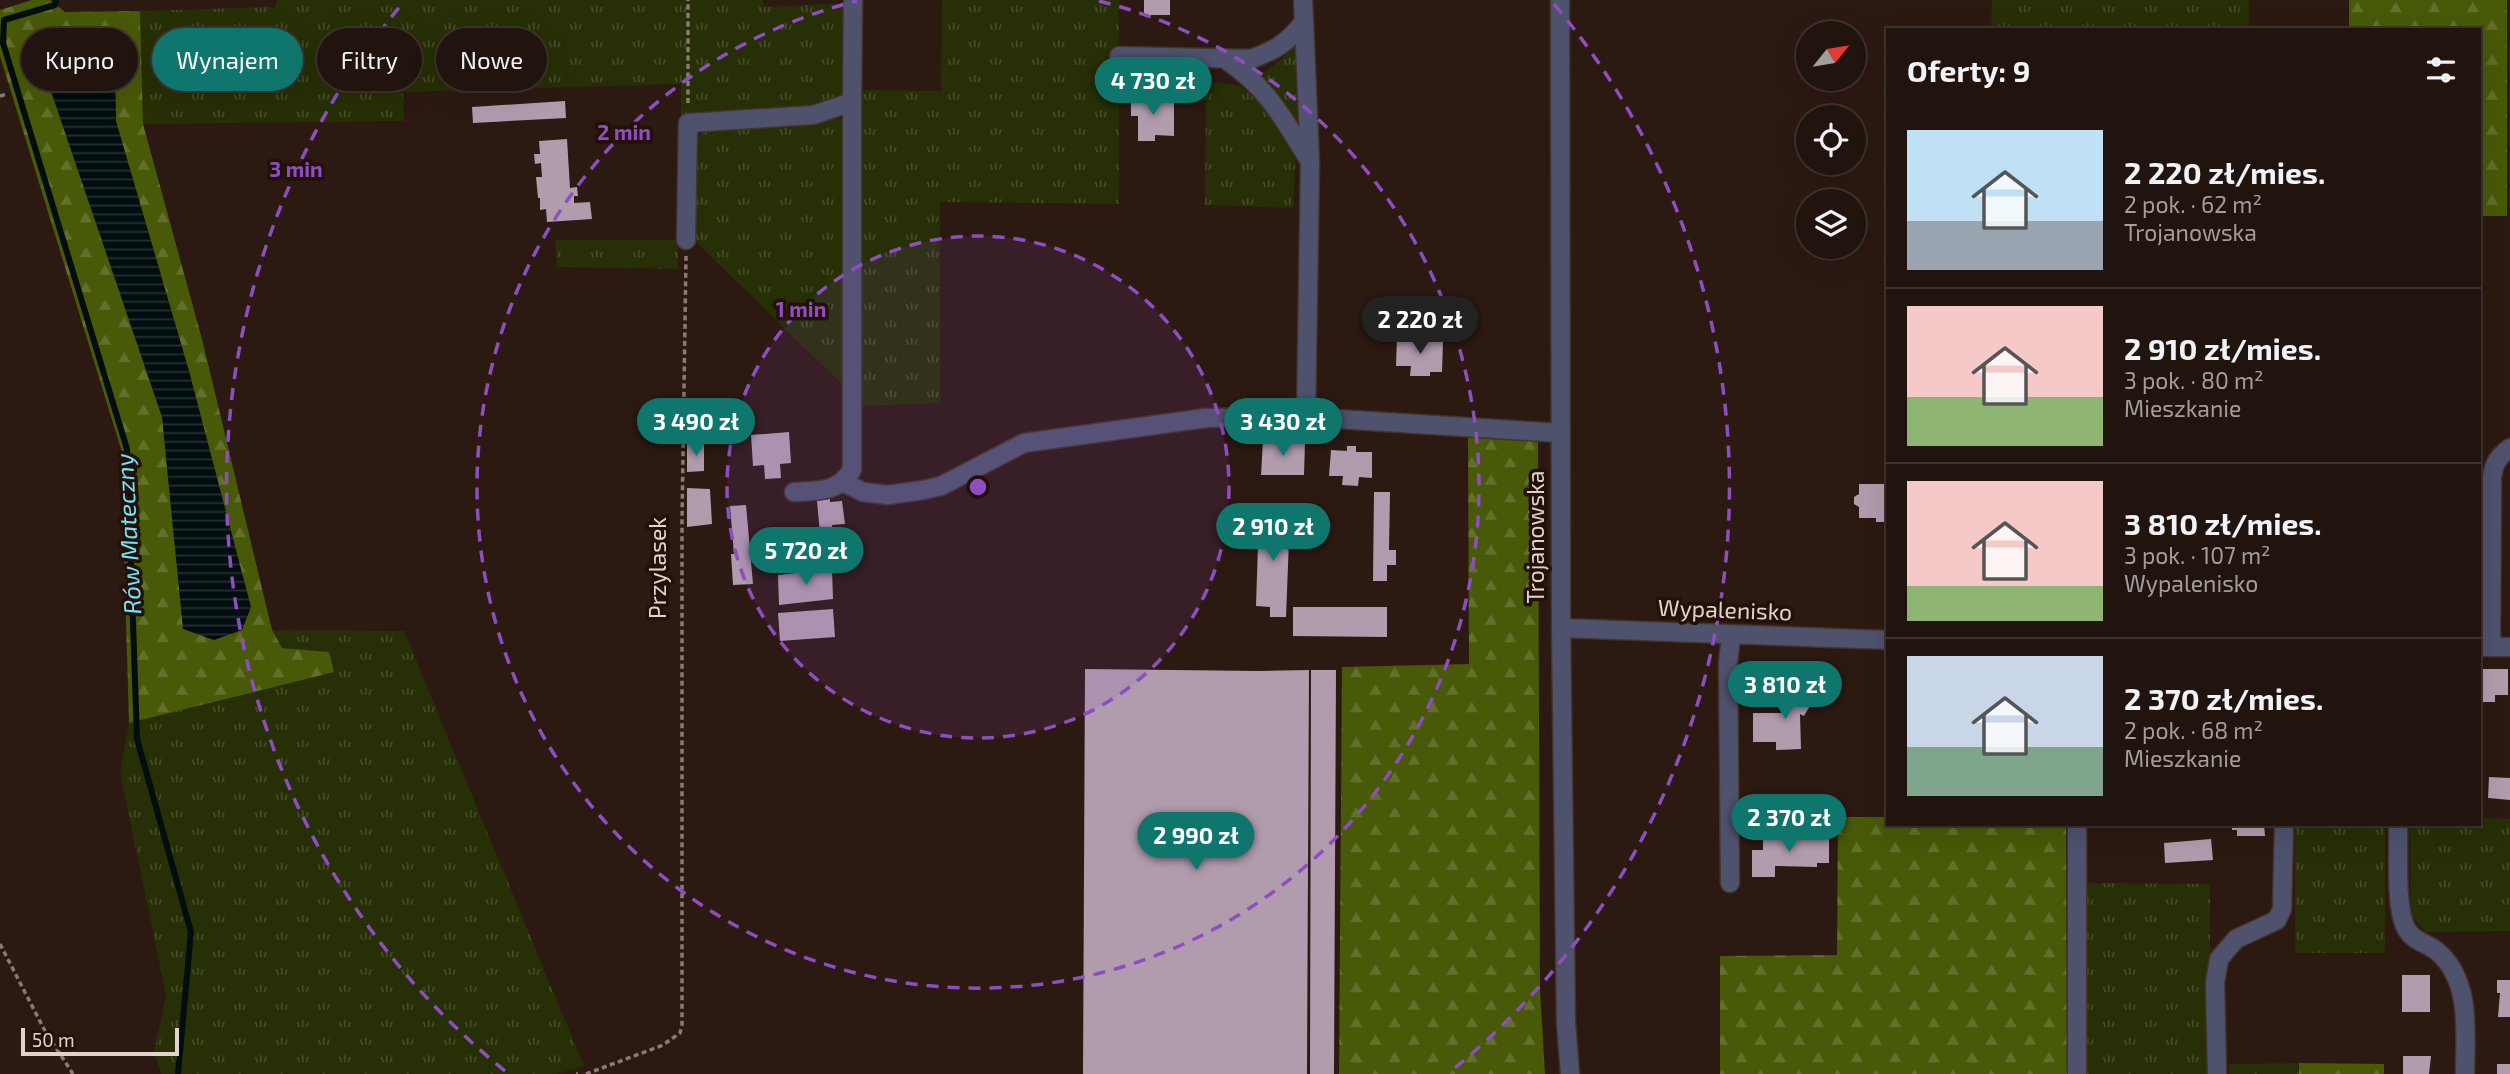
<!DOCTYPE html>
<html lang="pl">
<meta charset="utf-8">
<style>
:root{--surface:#21130e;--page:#291c17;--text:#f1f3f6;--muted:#a29e9e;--line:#3e322e;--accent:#0f766e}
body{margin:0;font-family:"Exo 2",sans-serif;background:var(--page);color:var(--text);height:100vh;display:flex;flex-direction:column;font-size:26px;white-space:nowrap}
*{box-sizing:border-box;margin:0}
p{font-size:23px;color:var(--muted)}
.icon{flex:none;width:38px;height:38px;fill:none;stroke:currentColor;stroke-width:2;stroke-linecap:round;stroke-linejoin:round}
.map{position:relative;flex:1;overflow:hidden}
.side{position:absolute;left:1886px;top:28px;width:595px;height:798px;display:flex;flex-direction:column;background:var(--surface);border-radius:0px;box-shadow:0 7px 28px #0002,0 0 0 2px var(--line)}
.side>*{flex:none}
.banner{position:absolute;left:21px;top:28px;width:665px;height:63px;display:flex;gap:14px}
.needle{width:46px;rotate:60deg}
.fabs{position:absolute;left:1796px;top:21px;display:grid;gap:14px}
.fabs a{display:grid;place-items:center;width:70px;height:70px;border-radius:50%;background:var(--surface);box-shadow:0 7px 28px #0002,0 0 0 2px var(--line);font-size:35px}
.scale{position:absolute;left:21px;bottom:18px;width:158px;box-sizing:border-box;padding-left:7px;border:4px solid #e0d2cd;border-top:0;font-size:19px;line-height:24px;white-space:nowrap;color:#e0d2cd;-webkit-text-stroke:5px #221009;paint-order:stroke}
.price{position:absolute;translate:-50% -60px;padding:0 16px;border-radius:24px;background:var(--accent);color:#fff;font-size:23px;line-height:46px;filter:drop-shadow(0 2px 4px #0008)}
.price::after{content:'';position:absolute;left:50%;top:42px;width:21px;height:16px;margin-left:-10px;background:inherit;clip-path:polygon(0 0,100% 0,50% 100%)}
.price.current{background:#222;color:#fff}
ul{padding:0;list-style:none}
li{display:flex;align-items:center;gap:21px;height:175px;padding:0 21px}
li+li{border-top:2px solid var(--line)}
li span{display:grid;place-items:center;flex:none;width:196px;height:140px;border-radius:0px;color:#555}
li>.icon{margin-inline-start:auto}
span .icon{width:84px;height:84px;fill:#fffc;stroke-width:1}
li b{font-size:30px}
h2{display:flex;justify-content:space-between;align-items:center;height:84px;padding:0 21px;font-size:30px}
.pill{padding:0 24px;border-radius:32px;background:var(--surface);box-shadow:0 7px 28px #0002,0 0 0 2px var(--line);font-size:24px;line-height:63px}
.pill.current{background:var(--accent);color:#fff}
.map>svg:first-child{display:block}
.grass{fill:url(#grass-tufts)}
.forest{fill:url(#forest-firs)}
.water{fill:url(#water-rules)}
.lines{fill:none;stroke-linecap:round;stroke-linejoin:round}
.stream{stroke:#020d0f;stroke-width:6}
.building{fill:#b19cae}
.minor-casing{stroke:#45332c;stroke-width:21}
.path{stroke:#8b7a74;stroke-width:3.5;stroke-dasharray:5 3.5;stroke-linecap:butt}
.minor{stroke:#4f526d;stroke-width:18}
.ring{fill:none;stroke:#8f4dc2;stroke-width:3.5;stroke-dasharray:12 9}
.labels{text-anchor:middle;stroke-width:7;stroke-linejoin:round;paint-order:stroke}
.street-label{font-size:23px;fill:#e0d2cd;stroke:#221009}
.water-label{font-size:24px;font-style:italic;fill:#75e3f8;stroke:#221009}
.centre{fill:#8f4dc2;stroke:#221009;stroke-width:3.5}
.ring-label{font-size:21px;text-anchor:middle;font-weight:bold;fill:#8f4dc2;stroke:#221009;stroke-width:7;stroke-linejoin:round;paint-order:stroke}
</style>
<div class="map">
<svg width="2510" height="1074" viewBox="0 0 2510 1074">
<defs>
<pattern id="grass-tufts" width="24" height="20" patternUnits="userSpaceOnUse" patternTransform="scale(1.75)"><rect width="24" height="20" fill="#262f05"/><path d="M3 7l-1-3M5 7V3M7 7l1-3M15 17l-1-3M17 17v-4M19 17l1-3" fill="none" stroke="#454c28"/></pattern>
<pattern id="forest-firs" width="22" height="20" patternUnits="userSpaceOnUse" patternTransform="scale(1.75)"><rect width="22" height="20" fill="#485908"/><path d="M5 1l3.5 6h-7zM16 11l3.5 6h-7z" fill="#62702b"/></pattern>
<pattern id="water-rules" width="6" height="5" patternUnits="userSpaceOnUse" patternTransform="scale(1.75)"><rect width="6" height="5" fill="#020d0f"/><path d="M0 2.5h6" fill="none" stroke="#272f31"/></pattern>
</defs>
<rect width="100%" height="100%" fill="#2c1912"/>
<path class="grass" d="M 277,0 L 763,0 L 763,7 L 846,3 L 847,77 L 841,96 L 812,110 L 681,115 L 681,84 L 403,92 L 404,121 L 143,124 L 140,11 L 275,7 Z
M 942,0 L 1119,0 L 1119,204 L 940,202 L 940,403 L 857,406 L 858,90 L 941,91 Z
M 1992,0 L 2249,0 L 2249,30 L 1991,30 Z
M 1298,44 L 1297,125 L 1258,75 L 1271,68 Z
M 1206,80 L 1239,86 L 1258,100 L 1283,132 L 1296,153 L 1293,208 L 1205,205 Z
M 840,119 L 845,127 L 848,390 L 696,242 L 691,241 L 695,143 L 705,129 L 720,126 Z
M 555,240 L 678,240 L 678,269 L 557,267 Z
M 272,630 L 404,631 L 584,1066 L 556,1074 L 161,1074 L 154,1052 L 166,995 L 120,772 L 129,723 L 333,672 L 329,652 L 282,648 Z
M 2480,818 L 2510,819 L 2510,931 L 2426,932 L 2411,915 L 2410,824 L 2480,824 Z
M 2295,824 L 2385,824 L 2385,953 L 2295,953 Z
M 2087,883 L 2210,884 L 2210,1074 L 2085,1074 Z
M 2299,1063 L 2299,1074 L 2229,1074 L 2229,1064 Z"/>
<path class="forest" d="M 32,0 L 50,0 L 65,12 L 140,11 L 143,124 L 203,343 L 272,630 L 282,648 L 329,652 L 334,672 L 129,723 L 121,449 L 0,56 L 0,10 Z
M 2349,0 L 2507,0 L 2507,216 L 2480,216 L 2480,30 L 2349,30 Z
M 1468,435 L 1538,438 L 1540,990 L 1545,1074 L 1339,1074 L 1342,667 L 1469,664 Z
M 1838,817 L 1888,817 L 1888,824 L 2066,824 L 2067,1074 L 1720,1074 L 1720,956 L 1837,955 Z
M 2299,1063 L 2384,1064 L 2384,1074 L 2299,1074 Z"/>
<path class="water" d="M 100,41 L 115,56 L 116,121 L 189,371 L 251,607 L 242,630 L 214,640 L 183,629 L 162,417 L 41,62 L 55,47 Z"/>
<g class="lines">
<path class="stream" d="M 56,0 L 55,5 L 4,20 L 3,43 L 127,449 L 137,739 L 191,932 L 178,1074"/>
</g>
<path class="building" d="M 1144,0 L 1170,0 L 1170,15 L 1144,15 Z
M 1131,96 L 1152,96 L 1152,100 L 1174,100 L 1174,136 L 1155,135 L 1155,141 L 1138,141 L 1138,116 L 1131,116 Z
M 565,101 L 566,118 L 473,123 L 472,107 Z
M 567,139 L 570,188 L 577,187 L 578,196 L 574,196 L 574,203 L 590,202 L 592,219 L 547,222 L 546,209 L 540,210 L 540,198 L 538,198 L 536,177 L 542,177 L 541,163 L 535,164 L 534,154 L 540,154 L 539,141 Z
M 1397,337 L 1430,338 L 1429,342 L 1443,342 L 1442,372 L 1430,372 L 1430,376 L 1410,376 L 1411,366 L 1396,366 Z
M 789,432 L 791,463 L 780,464 L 781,478 L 765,479 L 764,465 L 753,466 L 751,435 Z
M 1263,440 L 1305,442 L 1304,475 L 1261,475 Z
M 704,443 L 704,471 L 687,472 L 687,444 Z
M 1347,446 L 1356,446 L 1356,452 L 1372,452 L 1372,478 L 1359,477 L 1358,486 L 1342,485 L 1343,476 L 1329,476 L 1331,450 L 1347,451 Z
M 1859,484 L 1888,484 L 1888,522 L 1876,522 L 1876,518 L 1859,518 L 1859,507 L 1854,504 L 1854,497 L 1859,494 Z
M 687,488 L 710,489 L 712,524 L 687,527 Z
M 1374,492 L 1390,492 L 1389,550 L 1396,550 L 1396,565 L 1387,565 L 1387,581 L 1373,581 Z
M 830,499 L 830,502 L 842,501 L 845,524 L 832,525 L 835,548 L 838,548 L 839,565 L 823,566 L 817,501 Z
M 746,505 L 753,584 L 733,585 L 731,554 L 734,554 L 730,506 Z
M 1259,513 L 1290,514 L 1286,617 L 1270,617 L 1270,607 L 1256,606 Z
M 832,569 L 833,599 L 779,605 L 778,575 Z
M 1293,607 L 1387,607 L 1387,637 L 1293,636 Z
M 833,609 L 835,637 L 780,641 L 778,613 Z
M 1085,669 L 1259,671 L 1309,670 L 1307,1074 L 1083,1074 Z
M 2482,669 L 2508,669 L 2508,695 L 2495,695 L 2495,702 L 2483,702 Z
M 1311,670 L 1336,670 L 1334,1074 L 1310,1074 Z
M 1800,682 L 1818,692 L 1804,716 L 1800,714 L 1801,749 L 1776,750 L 1776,742 L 1753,742 L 1753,713 L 1782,713 Z
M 2489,777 L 2510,778 L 2510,800 L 2488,798 Z
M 2232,824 L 2264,824 L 2265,836 L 2237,836 L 2237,830 L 2232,830 Z
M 1763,836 L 1829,837 L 1829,863 L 1817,863 L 1817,867 L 1775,866 L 1775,877 L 1752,877 L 1752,850 L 1763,850 Z
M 2211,839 L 2213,860 L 2165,863 L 2164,843 Z
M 2402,975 L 2430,975 L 2430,1012 L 2402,1012 Z
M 2497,980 L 2510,980 L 2510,1017 L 2498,1017 L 2500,993 L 2497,993 Z
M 2403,1056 L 2431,1056 L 2429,1074 L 2403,1074 Z
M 2497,1064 L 2510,1064 L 2510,1074 L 2497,1074 Z"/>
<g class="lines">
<defs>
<path id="minor" d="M 1560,0 L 1561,628 L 1566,1023 L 1570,1074
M 1304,22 L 1310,163 L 1306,417
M 1119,56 L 1251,59 C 1276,50 1287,43 1304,22 L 1303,0
M 1225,59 C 1268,88 1283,118 1309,160
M 686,240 L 688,123 L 813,115 L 852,102 L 853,0
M 843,482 L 863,492 L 888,495 L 923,490 L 941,486 L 1024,443 L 1206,418 L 1306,417 L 1560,433
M 794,492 C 817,491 841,492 852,469 L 852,102
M 1561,628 L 1888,640
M 2480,647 L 2510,647
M 2491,647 L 2492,477 C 2494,463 2498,457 2510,448
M 2398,824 C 2399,850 2395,904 2405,926 C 2412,942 2426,942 2438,952 C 2472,982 2465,1033 2465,1074
M 1730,883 L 1728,663 L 1731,635
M 2077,1074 L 2077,824
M 2217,1074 L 2215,983 L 2219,959 L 2236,939 L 2277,920 L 2282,909 L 2284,824"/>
</defs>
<use href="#minor" class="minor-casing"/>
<path class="path" d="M 0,96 L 7,94
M 688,103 L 688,0
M 0,944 L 45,1031 L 73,1074
M 576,1074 L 578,1074
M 586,1074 L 663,1045 L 680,1033 L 682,1025 L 682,522 L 686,256"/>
<use href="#minor" class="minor"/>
</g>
<circle cx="978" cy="487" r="251" fill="#8f4dc2" fill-opacity=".12"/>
<g class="ring">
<circle cx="978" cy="487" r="251"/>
<path d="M1099 1A501 501 0 1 1 857 1"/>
<path d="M505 1071A752 752 0 0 1 402 4M1554 4A752 752 0 0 1 1451 1071"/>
</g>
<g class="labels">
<g class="street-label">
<text transform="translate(1536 537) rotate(-90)" y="8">Trojanowska</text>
<text transform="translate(658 568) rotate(-90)" y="8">Przylasek</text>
<text transform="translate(1725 610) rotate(2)" y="8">Wypalenisko</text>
</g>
<g class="water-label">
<text transform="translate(129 534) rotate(-93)" y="8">Rów Mateczny</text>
</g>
</g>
<circle cx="978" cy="487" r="10" class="centre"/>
<g class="ring-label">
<text x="624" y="140">2 min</text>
<text x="296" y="177">3 min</text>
<text x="801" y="317">1 min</text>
</g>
</svg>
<div class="fabs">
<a><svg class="needle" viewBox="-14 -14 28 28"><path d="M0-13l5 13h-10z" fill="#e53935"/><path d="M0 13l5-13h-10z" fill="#a29e9e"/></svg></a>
<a><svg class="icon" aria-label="locate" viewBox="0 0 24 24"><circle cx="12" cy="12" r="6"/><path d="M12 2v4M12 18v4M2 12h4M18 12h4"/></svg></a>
<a><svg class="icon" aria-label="layers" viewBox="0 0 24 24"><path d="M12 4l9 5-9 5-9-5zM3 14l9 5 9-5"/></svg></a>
</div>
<div class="scale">50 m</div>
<b class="price" style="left:1153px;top:117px">4 730 zł</b>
<b class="price current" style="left:1420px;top:356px">2 220 zł</b>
<b class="price" style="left:696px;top:458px">3 490 zł</b>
<b class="price" style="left:1283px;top:458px">3 430 zł</b>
<b class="price" style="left:1273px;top:563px">2 910 zł</b>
<b class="price" style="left:806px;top:587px">5 720 zł</b>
<b class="price" style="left:1785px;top:721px">3 810 zł</b>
<b class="price" style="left:1789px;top:854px">2 370 zł</b>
<b class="price" style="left:1196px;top:872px">2 990 zł</b>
<div class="banner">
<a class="pill">Kupno</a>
<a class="pill current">Wynajem</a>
<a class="pill">Filtry</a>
<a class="pill">Nowe</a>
</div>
<section class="side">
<h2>Oferty: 9<svg class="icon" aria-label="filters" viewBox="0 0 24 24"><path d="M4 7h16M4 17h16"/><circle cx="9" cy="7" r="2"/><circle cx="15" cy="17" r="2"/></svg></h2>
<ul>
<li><span style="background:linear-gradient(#bfe0f5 65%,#9aa5b1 0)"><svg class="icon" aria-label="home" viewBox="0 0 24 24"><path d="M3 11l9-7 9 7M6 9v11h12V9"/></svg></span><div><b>2 220 zł/mies.</b><p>2 pok. · 62 m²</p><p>Trojanowska</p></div></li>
<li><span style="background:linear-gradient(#f6c9c9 65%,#8fb573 0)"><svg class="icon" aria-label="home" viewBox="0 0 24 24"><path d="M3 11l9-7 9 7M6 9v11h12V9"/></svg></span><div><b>2 910 zł/mies.</b><p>3 pok. · 80 m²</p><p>Mieszkanie</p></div></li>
<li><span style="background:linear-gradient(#f6c9c9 75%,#8fb573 0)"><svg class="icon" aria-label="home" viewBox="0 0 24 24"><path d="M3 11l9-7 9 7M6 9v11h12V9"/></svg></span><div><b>3 810 zł/mies.</b><p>3 pok. · 107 m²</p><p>Wypalenisko</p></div></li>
<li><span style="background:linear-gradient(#c9d6e8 65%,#7fa58c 0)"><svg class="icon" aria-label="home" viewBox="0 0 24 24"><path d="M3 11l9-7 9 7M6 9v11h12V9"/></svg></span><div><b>2 370 zł/mies.</b><p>2 pok. · 68 m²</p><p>Mieszkanie</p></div></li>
</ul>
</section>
</div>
